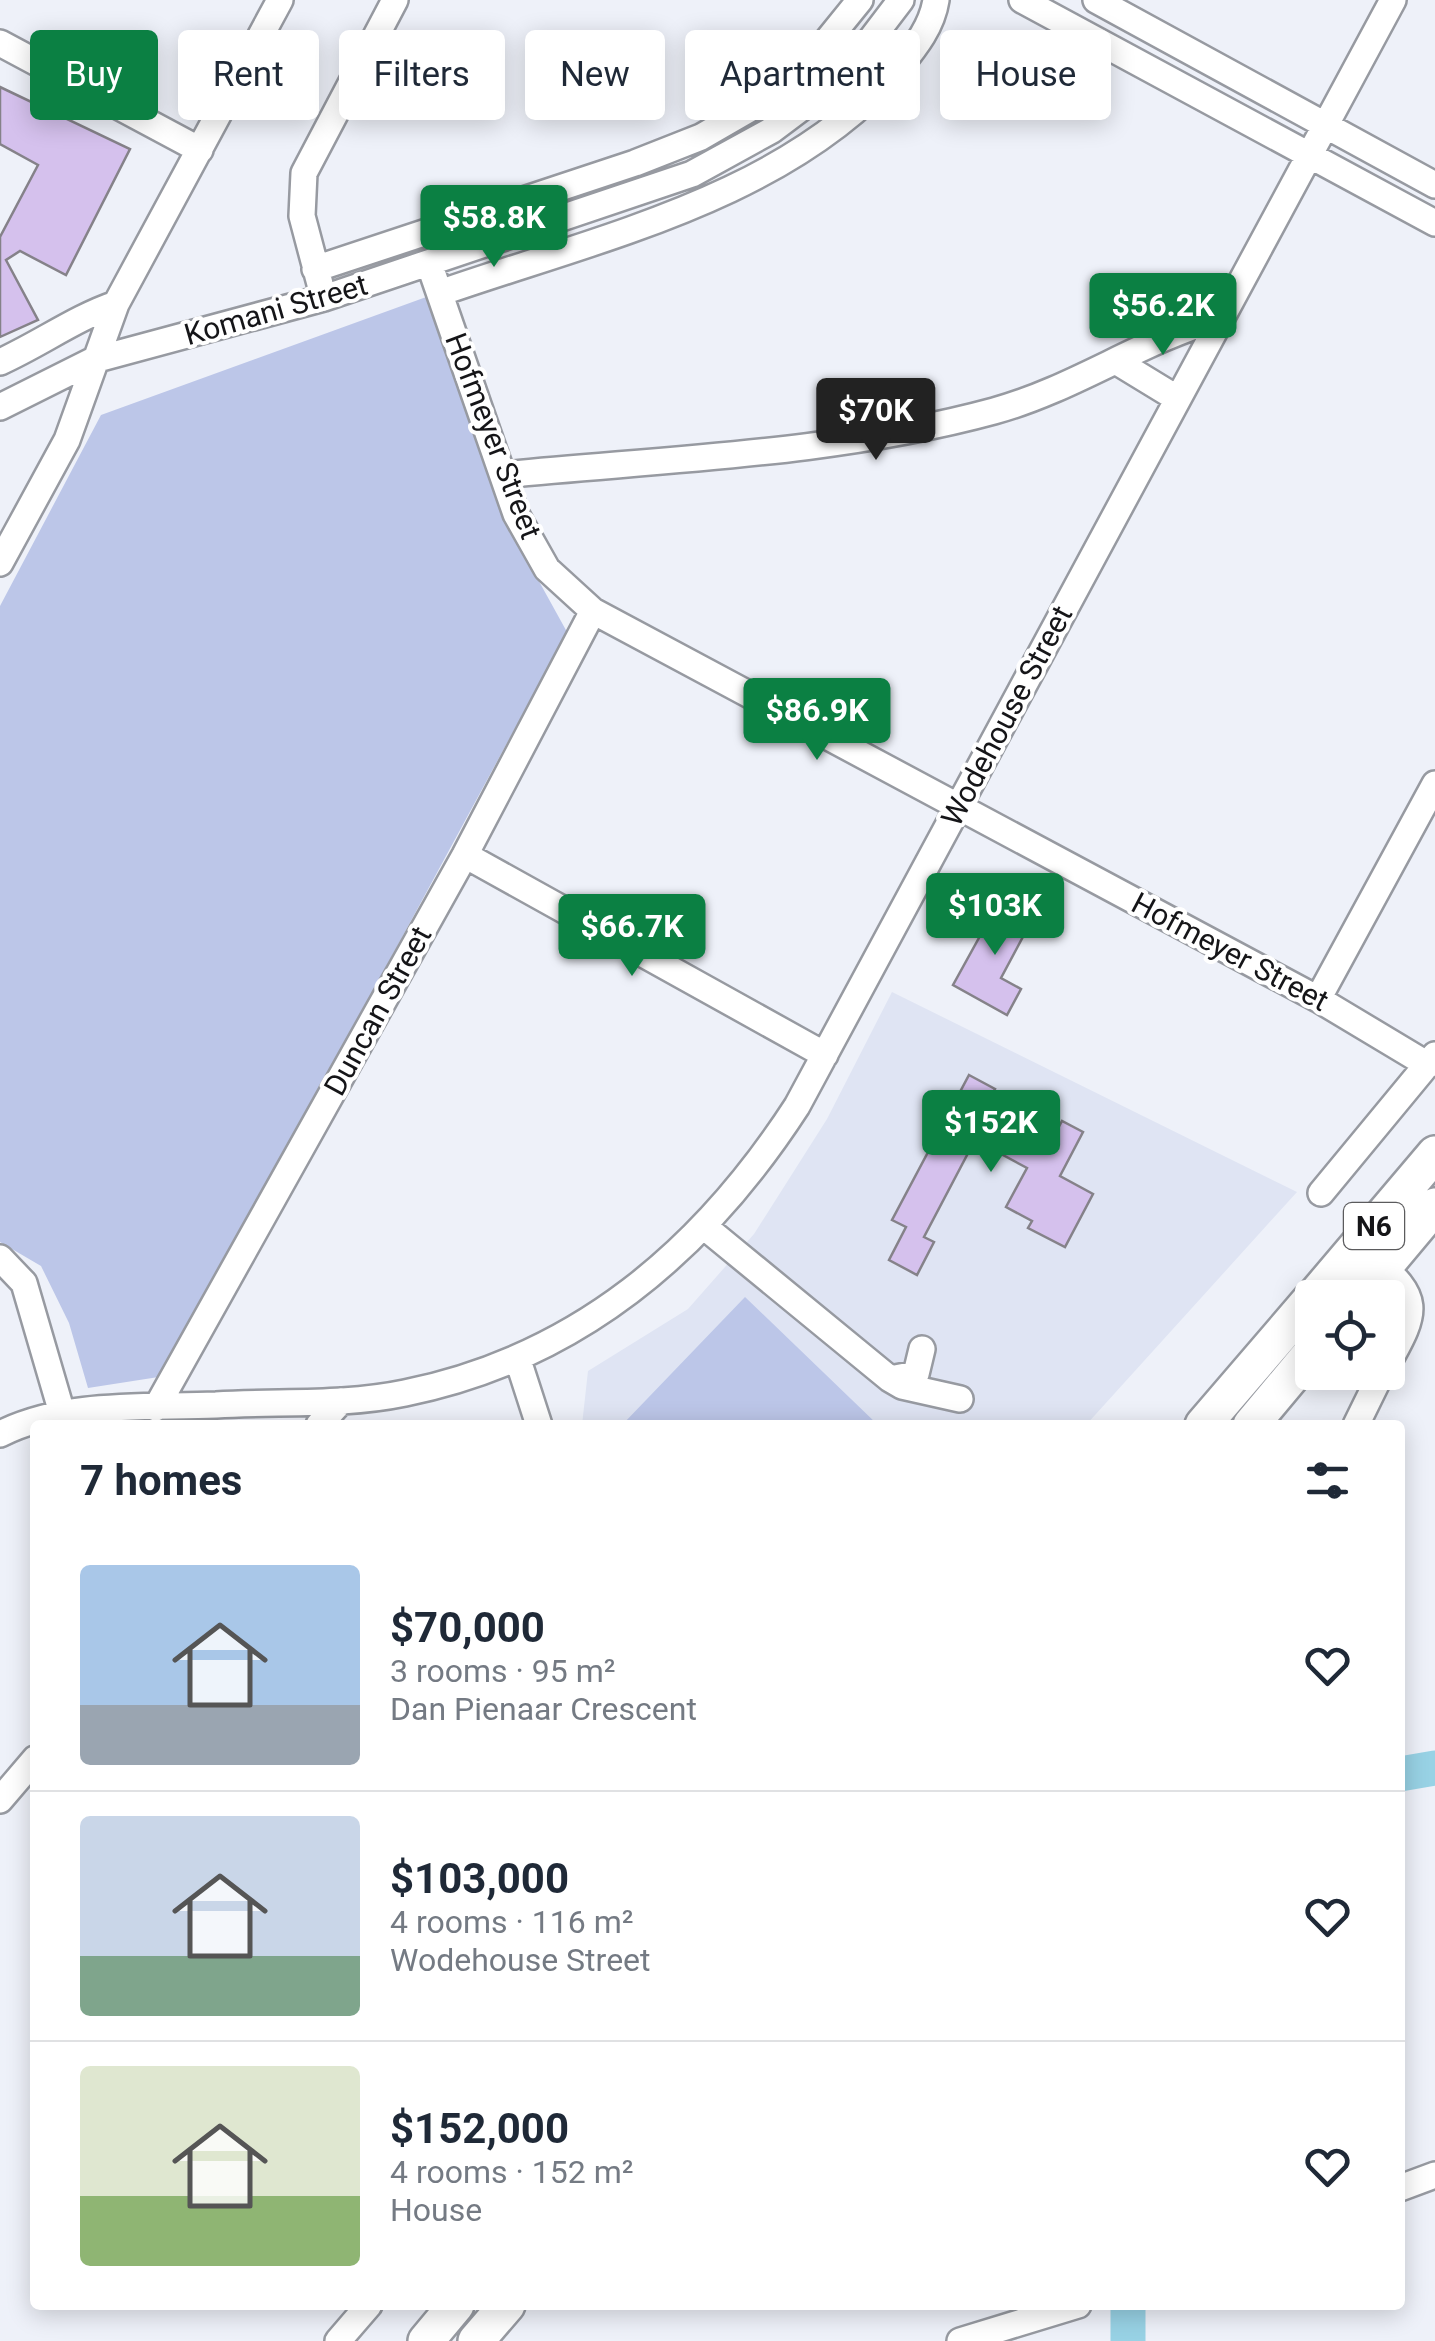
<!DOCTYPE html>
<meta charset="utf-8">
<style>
:root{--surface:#fff;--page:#f2f2f3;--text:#1f2937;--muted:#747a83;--line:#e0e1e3;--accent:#0b8043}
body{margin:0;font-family:Roboto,sans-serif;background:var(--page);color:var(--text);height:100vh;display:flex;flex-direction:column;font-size:38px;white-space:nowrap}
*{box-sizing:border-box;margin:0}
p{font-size:32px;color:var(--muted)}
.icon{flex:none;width:55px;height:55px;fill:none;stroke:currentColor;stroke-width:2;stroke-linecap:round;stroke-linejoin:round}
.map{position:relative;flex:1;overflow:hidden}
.details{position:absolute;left:30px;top:1420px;width:1375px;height:890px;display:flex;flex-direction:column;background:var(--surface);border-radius:10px;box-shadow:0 5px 25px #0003}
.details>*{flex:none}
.hud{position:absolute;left:30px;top:30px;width:1375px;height:90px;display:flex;gap:20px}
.tools{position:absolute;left:1295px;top:1280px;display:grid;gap:20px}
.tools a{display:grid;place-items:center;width:110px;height:110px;border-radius:10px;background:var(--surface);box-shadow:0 5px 25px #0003;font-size:50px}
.price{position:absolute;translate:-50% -85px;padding:0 22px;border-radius:10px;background:var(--accent);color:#fff;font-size:32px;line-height:65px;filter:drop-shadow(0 2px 5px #0008)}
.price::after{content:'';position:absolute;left:50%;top:60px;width:30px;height:22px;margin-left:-15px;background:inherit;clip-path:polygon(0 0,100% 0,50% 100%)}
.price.active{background:#222;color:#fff}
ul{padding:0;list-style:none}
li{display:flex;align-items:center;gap:30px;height:250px;padding:0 50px}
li+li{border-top:2px solid var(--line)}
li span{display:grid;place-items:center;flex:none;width:280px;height:200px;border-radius:10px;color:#555}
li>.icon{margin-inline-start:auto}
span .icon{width:120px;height:120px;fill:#fffc;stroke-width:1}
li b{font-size:42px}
h2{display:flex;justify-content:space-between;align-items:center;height:120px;padding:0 50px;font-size:42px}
.chip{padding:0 35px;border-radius:10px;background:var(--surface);box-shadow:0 5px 25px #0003;font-size:35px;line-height:90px}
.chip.active{background:var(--accent);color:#fff}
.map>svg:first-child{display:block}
.built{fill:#dfe4f3}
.green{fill:#bcc6e8}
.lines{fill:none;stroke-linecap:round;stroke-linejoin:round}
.river{stroke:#98d2e5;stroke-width:35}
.building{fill:#d5c1ed;stroke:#858289;stroke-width:2.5}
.minor-casing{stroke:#979aa1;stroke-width:30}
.highway-casing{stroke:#979aa1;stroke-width:40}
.minor{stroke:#fff;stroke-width:25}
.highway{stroke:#fff;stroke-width:35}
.labels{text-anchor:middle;stroke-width:8;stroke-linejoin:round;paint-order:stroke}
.shield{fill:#fff;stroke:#5b5b5d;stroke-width:2.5}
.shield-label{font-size:28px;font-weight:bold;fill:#151518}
.street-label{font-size:30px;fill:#151518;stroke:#fff}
</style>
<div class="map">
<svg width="1435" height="2341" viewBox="0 0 1435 2341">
<rect width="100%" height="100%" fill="#eef1f9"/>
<path class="built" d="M 892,992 L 1297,1192 L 1086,1425 L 582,1425 L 588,1371 L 688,1309 L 754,1234 L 827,1119 Z"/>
<path class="green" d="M 429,296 L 509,527 L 567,632 L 165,1376 L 88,1388 L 69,1323 L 41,1266 L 0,1242 L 0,606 L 101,415 Z
M 745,1297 L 878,1425 L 622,1425 Z"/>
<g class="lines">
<path class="river" d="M 1400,1774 L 1435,1768
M 1128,2305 L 1128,2341"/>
</g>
<path class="building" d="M 0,87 L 130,149 L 66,275 L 20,251 L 6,260 L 38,320 L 0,337 L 0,237 L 38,165 L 0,144 Z
M 1001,898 L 1034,916 L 1001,978 L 1021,989 L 1007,1015 L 953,985 Z
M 969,1075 L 995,1089 L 983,1110 L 1049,1145 L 1062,1121 L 1083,1132 L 1060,1176 L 1093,1194 L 1065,1247 L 1028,1228 L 1032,1221 L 1006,1207 L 1027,1168 L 975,1140 L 924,1237 L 934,1242 L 917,1275 L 889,1260 L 906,1227 L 892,1220 Z"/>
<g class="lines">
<defs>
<path id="minor" d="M 1022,0 L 1435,223
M 1096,0 L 1435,185
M 0,43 L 200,150
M 429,263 L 516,514 L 547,569 L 593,611 L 1318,999 L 1428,1065
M 315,269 L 635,163 L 701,137 L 777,93 L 813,58 L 860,0
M 320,284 L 302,216 L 304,173 L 395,0
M 440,293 C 597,238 787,198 900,66 C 916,46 932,26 936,0
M 0,362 C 40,344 75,318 116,304
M 1119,363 L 1178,399
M 0,407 L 94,360 L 324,298 L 692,174 L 772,130 L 808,103 L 853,63 L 901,0
M 503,475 C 665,459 836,454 994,411 C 1074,389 1140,341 1219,318
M 0,563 L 67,440 L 116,304 L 280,0
M 465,855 L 825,1055
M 1318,999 L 1435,784
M 1321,1193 L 1435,1055
M 706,1228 L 890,1379 L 902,1386 L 960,1399
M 0,1258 L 24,1283 L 62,1413
M 1373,1258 C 1421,1298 1418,1310 1388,1363
M 518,1360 L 539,1425
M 890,1379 L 916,1374 L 922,1349
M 156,1408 L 465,855 L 593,611
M 319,1425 L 341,1401
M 1356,1425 L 1382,1372
M 0,1434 C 67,1401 143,1408 216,1405 C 278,1401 343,1406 405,1393 C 578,1358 703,1251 797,1106 L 1393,0
M 0,1800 L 35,1759
M 1400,2188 L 1435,2175
M 338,2341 L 369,2305
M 960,2341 L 1078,2305"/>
<path id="highway" d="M 1313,1298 L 1435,1154
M 1358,1298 L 1435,1206
M 1203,1425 L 1312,1298
M 1251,1425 L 1312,1352
M 426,2341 L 456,2305
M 476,2341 L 507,2305"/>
</defs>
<use href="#minor" class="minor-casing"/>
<use href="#highway" class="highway-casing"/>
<use href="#minor" class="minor"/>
<use href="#highway" class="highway"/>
</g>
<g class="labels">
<rect class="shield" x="1344" y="1203" width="60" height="46" rx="8"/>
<g class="shield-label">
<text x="1374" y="1236">N6</text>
</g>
<g class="street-label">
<text transform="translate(276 310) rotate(-16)" y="10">Komani Street</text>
<text transform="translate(493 436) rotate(69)" y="10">Hofmeyer Street</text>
<text transform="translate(1007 716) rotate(-62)" y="10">Wodehouse Street</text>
<text transform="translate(1230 952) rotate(28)" y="10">Hofmeyer Street</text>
<text transform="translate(378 1011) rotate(-61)" y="10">Duncan Street</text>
</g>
</g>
</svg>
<div class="tools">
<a><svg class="icon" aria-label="locate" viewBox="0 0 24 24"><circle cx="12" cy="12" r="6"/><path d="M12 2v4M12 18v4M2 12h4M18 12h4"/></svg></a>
</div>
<b class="price" style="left:494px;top:270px">$58.8K</b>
<b class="price" style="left:1163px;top:358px">$56.2K</b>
<b class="price active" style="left:876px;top:463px">$70K</b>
<b class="price" style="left:817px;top:763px">$86.9K</b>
<b class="price" style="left:995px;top:958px">$103K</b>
<b class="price" style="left:632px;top:979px">$66.7K</b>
<b class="price" style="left:991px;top:1175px">$152K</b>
<div class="hud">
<a class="chip active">Buy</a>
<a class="chip">Rent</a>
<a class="chip">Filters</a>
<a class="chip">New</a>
<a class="chip">Apartment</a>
<a class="chip">House</a>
</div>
<section class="details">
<h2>7 homes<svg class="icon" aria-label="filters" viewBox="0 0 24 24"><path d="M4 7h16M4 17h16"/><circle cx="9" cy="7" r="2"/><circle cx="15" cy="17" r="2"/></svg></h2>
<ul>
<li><span style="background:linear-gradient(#a9c7e8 70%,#9aa5b1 0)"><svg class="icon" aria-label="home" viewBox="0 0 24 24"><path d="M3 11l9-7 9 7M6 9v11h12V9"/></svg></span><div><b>$70,000</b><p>3 rooms · 95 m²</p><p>Dan Pienaar Crescent</p></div><svg class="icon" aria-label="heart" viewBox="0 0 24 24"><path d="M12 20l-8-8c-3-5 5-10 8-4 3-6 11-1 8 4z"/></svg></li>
<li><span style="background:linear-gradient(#c9d6e8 70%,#7fa58c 0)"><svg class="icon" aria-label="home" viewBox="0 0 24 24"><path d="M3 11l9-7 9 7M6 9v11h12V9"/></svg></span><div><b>$103,000</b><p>4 rooms · 116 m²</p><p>Wodehouse Street</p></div><svg class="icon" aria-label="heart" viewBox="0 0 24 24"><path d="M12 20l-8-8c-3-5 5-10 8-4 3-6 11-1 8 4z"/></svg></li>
<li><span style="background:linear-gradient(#dfe7d0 65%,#8fb573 0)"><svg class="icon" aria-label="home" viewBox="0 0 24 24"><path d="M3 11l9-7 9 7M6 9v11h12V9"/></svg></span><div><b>$152,000</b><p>4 rooms · 152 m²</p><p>House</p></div><svg class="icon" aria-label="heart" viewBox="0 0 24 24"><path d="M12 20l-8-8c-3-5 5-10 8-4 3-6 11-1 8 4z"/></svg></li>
</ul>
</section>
</div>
